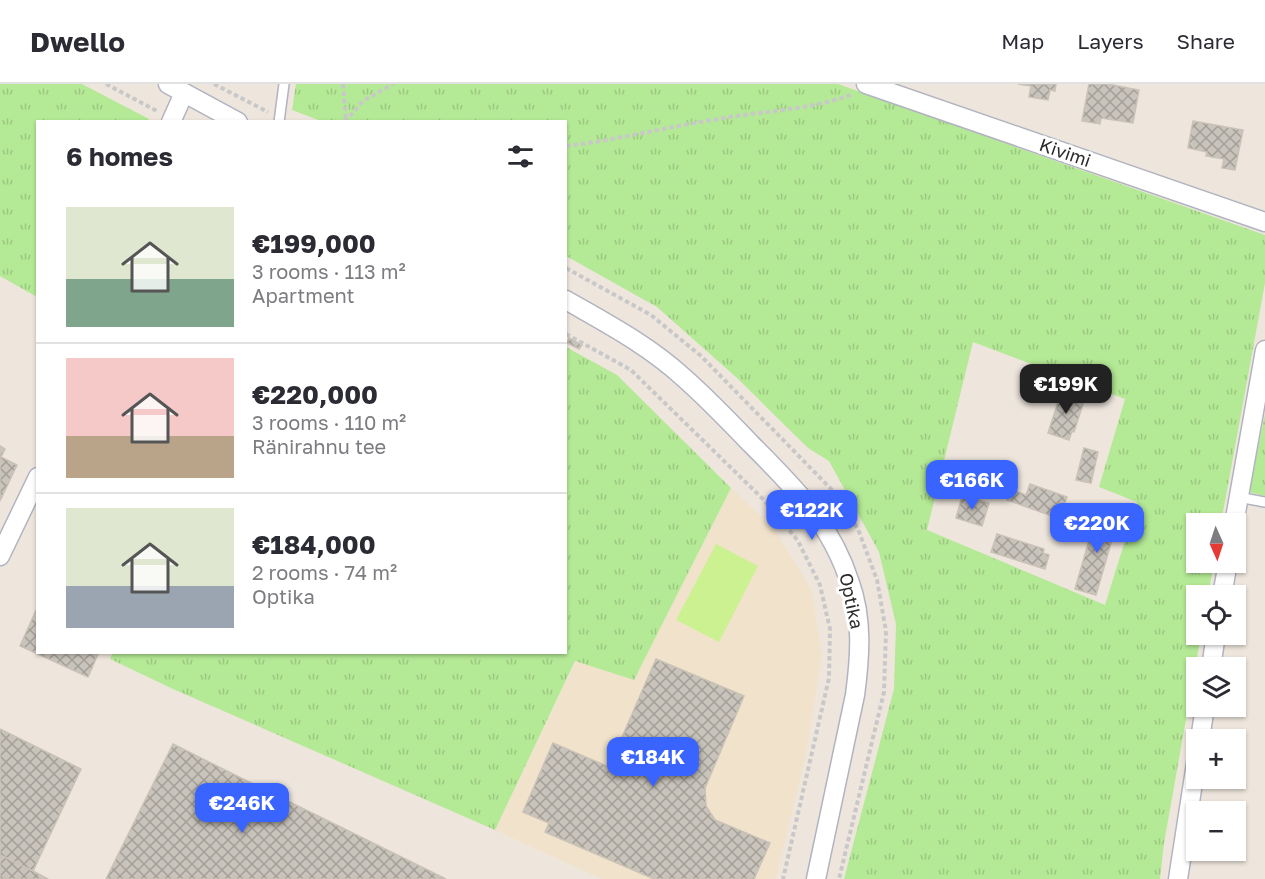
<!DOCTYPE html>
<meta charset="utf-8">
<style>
:root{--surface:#fff;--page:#f2f2f3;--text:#2b2b33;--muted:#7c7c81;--line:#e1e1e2;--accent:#3964ff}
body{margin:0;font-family:"Golos Text",sans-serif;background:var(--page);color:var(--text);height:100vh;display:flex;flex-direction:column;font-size:22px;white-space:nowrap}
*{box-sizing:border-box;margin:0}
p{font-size:20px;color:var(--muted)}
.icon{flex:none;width:33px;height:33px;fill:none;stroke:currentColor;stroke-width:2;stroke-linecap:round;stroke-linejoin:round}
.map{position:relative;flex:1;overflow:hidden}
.sheet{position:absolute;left:36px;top:36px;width:531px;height:534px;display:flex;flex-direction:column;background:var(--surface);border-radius:0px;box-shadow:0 2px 4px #0004}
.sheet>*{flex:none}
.needle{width:39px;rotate:177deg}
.controls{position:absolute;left:1186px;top:429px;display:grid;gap:12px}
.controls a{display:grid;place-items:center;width:60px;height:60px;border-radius:0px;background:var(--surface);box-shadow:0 2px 4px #0004;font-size:30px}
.price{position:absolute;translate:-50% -51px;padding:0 14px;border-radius:12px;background:var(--accent);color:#fff;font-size:20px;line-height:39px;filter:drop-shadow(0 2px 3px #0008)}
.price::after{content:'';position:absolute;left:50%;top:36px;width:18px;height:14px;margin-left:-9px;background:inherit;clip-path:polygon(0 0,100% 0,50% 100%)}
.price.current{background:#222;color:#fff}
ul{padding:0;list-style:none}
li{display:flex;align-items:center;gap:18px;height:150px;padding:0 30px}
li+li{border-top:2px solid var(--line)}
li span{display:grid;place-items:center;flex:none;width:168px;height:120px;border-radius:0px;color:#555}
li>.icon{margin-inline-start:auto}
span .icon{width:72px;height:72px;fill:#fffc;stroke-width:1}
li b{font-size:26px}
h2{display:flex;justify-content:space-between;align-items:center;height:72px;padding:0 30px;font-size:26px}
header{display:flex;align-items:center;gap:36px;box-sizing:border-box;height:84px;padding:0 30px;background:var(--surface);border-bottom:2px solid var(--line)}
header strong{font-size:28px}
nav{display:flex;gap:33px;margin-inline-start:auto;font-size:21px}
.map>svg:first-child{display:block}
.education{fill:#f1e3cb}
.grass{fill:url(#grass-tufts);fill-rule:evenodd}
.pitch{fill:#cbf190}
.building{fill:url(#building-cross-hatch);stroke:#cac2b6;stroke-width:1.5}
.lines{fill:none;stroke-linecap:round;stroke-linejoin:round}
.service-casing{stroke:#b1b4c0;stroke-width:12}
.minor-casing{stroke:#b1b4c0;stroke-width:21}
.path{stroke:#c8c8c8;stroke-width:4;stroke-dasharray:4.5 3;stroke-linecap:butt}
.service{stroke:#fff;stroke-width:9}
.minor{stroke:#fff;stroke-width:18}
.labels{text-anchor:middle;stroke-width:6;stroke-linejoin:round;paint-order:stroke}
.street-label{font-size:18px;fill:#2b2b2b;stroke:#fff}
</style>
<header>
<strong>Dwello</strong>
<nav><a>Map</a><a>Layers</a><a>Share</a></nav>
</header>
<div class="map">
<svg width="1265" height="795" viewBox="0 0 1265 795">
<defs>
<pattern id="grass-tufts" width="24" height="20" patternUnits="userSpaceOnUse" patternTransform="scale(1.5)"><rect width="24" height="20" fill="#b4e995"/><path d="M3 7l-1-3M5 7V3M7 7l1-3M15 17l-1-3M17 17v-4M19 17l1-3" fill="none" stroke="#9bc881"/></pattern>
<pattern id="building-cross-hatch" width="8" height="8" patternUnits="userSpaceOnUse" patternTransform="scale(1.5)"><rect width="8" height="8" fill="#c9c4bb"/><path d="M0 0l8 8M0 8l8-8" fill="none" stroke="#a39f98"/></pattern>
</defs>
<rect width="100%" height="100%" fill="#eee6dd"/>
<path class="education" d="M 731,404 L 774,444 L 812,507 L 822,571 L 806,670 L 776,795 L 601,795 L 495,746 L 576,577 L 634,596 Z"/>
<path class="grass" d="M 0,0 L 82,0 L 149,35 L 148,38 L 38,38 L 37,213 L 0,192 Z
M 296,0 L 838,0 L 1265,151 L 1265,199 L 1221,439 L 1197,440 L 1197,478 L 1214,479 L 1208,511 L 1197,512 L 1197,550 L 1201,551 L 1164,759 L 1160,795 L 844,795 L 894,605 L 896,540 L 879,468 L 829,377 L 808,364 L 737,294 L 657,223 L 566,172 L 566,38 L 321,37 L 292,26 ZM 973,258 L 1125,315 L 1099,403 L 1137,418 L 1105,521 L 927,446 Z
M 566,263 L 617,291 L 731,404 L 634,596 L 575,577 L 495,746 L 173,605 L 110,575 L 113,568 L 566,568 Z
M 1265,330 L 1265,412 L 1249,408 Z"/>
<path class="pitch" d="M 716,460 L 758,482 L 719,558 L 676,536 Z"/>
<path class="building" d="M 1018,0 L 1056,0 L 1055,7 L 1050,6 L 1048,16 L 1029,13 L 1031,2 Z
M 1089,0 L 1108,0 L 1139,6 L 1133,39 L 1101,34 L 1100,40 L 1082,37 Z
M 1193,37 L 1243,46 L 1235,86 L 1222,84 L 1224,75 L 1206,72 L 1207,68 L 1188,64 Z
M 569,254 L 582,261 L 579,265 L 567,259 Z
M 1069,305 L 1080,308 L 1078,315 L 1084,317 L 1074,348 L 1072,347 L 1069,356 L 1048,349 L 1061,309 L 1067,311 Z
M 0,362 L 5,365 L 1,373 L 17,381 L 0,417 Z
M 1084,364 L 1098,368 L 1091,399 L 1076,396 Z
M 1030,400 L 1067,413 L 1063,424 L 1056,421 L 1052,432 L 1007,416 L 1010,405 L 1026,411 Z
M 962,412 L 989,419 L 982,442 L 956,434 Z
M 1097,429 L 1118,435 L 1096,511 L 1075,505 Z
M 997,450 L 1044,465 L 1043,469 L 1049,471 L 1045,485 L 991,468 Z
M 38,522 L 38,568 L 99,568 L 88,593 L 20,562 Z
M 656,575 L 744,612 L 705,704 L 706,722 L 715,736 L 770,759 L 754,795 L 654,795 L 545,748 L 549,739 L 523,728 L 553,659 L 609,683 Z
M 0,645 L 81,685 L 33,787 L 0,771 Z
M 173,660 L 229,688 L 446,795 L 106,795 Z
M 0,771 L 33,787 L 48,795 L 0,795 Z"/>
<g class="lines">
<defs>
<path id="service" d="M 279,38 L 284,0
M 1238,413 L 1265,418"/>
<path id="minor" d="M 168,0 L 238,38
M 866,0 L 1265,138
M 171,38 L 184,9
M 566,216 C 606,239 648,261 683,293 C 707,314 729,337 751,360 C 794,403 831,439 850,499 C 863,535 860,574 855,611 L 816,795
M 1234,440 L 1265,266
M 0,472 L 38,393
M 1222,512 L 1228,478
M 1211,584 L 1216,550
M 1200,656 L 1205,622
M 1178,795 L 1197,673"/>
</defs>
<use href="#service" class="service-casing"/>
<use href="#minor" class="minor-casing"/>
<path class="path" d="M 106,0 L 157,27
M 214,0 L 268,28
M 343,0 L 346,36
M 345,38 L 363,17 L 393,0
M 566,62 C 617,56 667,43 718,35 C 762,27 811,26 853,10
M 566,184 L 651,231 L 701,272 L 835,409 L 858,445 L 877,496 L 886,547 L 884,608 L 839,795
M 566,250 L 631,286 L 764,416 L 798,457 L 820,501 L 830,545 L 829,594 L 783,795"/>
<use href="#service" class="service"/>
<use href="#minor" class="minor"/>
</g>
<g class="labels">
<g class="street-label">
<text transform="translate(1065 69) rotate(19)" y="6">Kivimi</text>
<text transform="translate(851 517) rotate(78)" y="6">Optika</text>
</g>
</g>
</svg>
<div class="controls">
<a><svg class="needle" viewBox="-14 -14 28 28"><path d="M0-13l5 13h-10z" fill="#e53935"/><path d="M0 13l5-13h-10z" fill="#7c7c81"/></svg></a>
<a><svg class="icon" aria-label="locate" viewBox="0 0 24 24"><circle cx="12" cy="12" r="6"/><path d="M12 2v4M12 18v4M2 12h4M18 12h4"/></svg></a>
<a><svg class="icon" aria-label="layers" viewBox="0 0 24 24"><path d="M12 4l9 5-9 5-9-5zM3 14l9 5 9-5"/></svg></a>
<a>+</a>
<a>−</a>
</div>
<b class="price current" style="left:1066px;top:331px">€199K</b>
<b class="price" style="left:972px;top:427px">€166K</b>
<b class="price" style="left:812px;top:457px">€122K</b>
<b class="price" style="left:1097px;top:470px">€220K</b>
<b class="price" style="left:653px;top:704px">€184K</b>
<b class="price" style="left:242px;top:750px">€246K</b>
<section class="sheet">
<h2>6 homes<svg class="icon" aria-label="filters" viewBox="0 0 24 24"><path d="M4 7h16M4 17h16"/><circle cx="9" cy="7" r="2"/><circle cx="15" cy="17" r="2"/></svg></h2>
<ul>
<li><span style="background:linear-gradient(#dfe7d0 60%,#7fa58c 0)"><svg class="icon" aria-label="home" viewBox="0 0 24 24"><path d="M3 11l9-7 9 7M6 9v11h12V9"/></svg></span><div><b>€199,000</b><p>3 rooms · 113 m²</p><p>Apartment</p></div></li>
<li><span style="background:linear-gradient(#f6c9c9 65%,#b9a48a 0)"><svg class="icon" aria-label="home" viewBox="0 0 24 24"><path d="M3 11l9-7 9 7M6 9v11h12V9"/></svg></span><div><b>€220,000</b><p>3 rooms · 110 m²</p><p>Ränirahnu tee</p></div></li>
<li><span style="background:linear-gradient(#dfe7d0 65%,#9aa5b1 0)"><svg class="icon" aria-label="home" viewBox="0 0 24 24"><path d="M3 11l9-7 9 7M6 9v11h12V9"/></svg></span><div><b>€184,000</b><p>2 rooms · 74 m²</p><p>Optika</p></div></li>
</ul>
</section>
</div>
